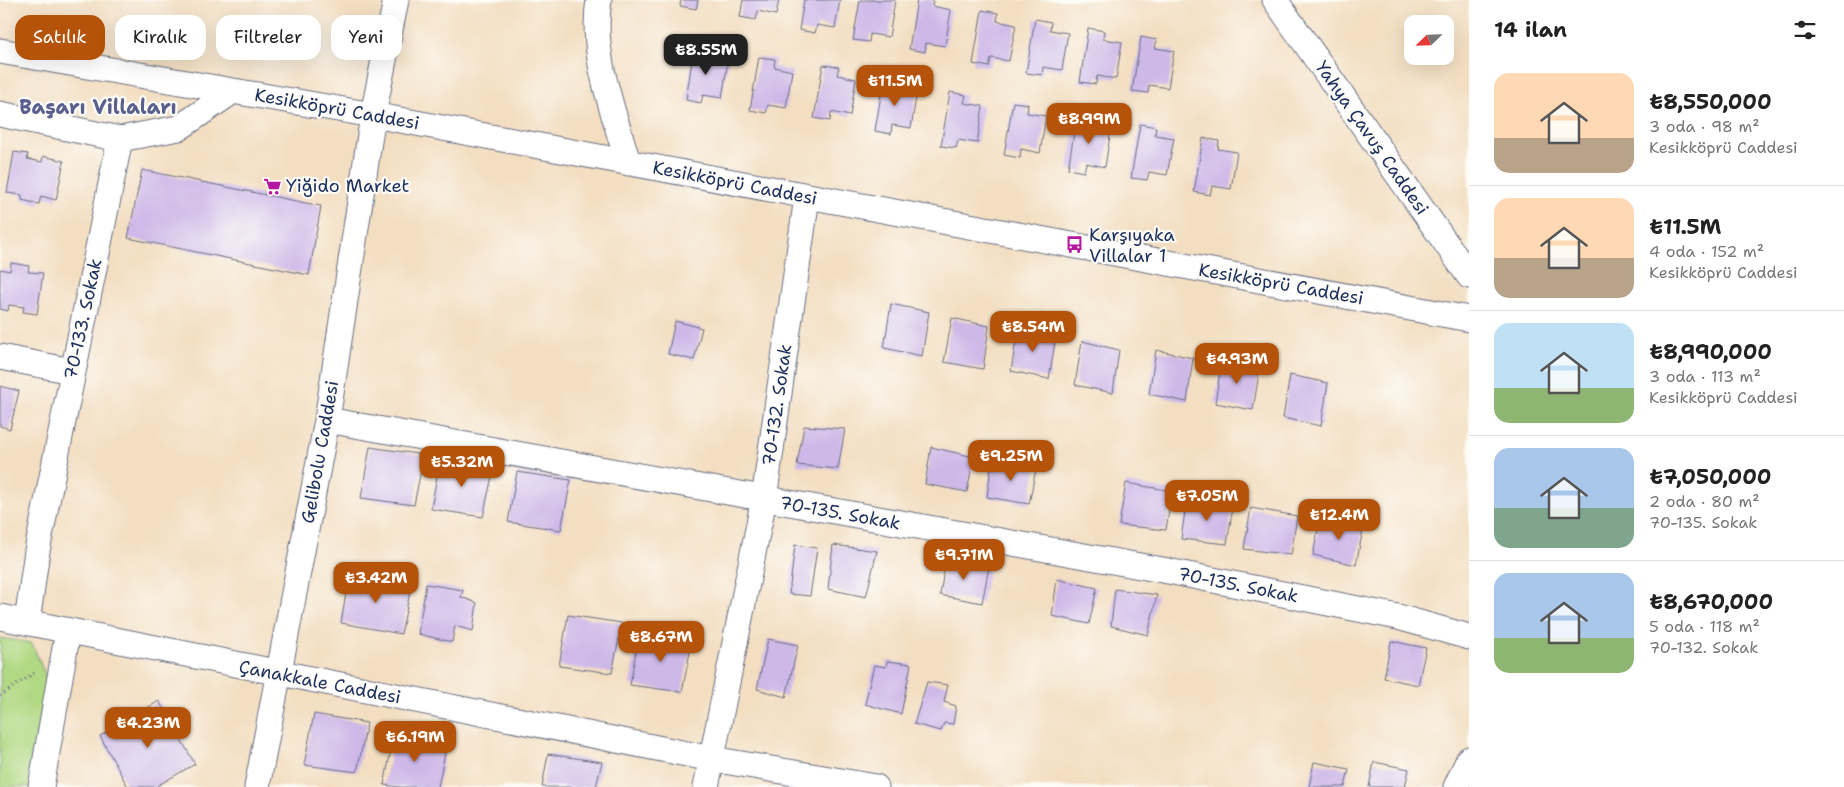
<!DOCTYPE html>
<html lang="tr">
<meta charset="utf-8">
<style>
:root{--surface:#fff;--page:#f2f2f2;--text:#222;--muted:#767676;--line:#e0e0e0;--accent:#b45309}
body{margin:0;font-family:"Shantell Sans",sans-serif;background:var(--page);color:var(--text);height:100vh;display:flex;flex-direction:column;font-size:19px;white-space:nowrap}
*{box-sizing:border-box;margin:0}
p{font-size:16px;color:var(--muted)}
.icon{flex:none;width:28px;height:28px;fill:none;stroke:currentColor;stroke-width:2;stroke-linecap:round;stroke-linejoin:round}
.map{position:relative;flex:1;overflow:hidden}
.panel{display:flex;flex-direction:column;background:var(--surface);width:375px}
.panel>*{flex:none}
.banner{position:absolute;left:15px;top:15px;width:475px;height:45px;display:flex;gap:10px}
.needle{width:32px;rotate:247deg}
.buttons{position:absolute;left:1404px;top:15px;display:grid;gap:10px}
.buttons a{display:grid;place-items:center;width:50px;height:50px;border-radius:10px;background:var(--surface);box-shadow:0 5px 20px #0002;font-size:25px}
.price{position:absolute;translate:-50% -42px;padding:0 11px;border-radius:10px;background:var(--accent);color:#fff;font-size:16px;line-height:32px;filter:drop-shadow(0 1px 2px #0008)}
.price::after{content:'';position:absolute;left:50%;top:30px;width:15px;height:11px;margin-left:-8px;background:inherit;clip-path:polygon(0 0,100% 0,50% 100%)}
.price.selected{background:#222;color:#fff}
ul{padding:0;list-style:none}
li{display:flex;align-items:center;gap:15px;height:125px;padding:0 25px}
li+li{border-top:1px solid var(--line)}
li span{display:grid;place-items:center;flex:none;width:140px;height:100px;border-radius:15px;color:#555}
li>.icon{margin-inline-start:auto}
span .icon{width:60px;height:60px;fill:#fffc;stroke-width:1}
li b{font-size:21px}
h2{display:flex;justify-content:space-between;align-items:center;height:60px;padding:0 25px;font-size:21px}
.tag{padding:0 18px;border-radius:15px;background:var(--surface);box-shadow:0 5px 20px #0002;font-size:18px;line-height:45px}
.tag.selected{background:var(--accent);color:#fff}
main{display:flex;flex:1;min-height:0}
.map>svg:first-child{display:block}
.green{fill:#b1d983;stroke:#668470}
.building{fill:#cdb8e8}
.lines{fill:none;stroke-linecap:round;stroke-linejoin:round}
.minor-casing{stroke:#676c81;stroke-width:27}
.path{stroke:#676c81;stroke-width:3;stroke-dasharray:1 4;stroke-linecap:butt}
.minor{stroke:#fff;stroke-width:25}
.labels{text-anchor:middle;stroke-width:4.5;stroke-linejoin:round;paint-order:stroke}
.street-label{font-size:18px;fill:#1b2f5e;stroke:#fdfcf7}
.poi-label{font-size:18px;fill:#1b2f5e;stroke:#fdfcf7;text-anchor:start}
.quarter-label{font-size:20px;font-weight:bold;fill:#595f8e;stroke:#fdfcf7}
</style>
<main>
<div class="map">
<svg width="1469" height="787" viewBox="0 0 1469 787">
<rect width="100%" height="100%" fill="#fdfcf7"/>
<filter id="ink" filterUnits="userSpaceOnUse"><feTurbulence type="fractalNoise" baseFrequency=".02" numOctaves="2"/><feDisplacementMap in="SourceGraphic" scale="10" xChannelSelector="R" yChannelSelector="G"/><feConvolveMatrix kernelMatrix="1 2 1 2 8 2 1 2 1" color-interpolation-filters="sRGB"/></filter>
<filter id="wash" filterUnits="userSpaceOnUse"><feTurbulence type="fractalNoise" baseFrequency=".0096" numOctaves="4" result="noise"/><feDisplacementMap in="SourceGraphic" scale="20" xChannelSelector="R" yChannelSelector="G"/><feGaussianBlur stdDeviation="1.12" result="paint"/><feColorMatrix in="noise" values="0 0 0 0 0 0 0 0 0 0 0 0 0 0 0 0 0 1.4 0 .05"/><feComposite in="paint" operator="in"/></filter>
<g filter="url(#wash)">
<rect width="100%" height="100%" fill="#f3dec1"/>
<path class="green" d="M 0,638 L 32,643 L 50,687 L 31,787 L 0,787 Z"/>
<g id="blocks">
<path class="building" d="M 681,0 L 698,0 L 696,9 L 680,6 Z
M 743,0 L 779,0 L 776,15 L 758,11 L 756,20 L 740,17 Z
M 804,0 L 840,0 L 835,28 L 817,25 L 815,33 L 799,30 Z
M 860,0 L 895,0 L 889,37 L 870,34 L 869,42 L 853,40 Z
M 917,0 L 933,0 L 932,6 L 951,10 L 945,46 L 926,43 L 925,52 L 909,49 Z
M 982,10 L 998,13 L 997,21 L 1016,25 L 1009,61 L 991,58 L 989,67 L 973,64 Z
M 1035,19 L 1051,22 L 1050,30 L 1068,33 L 1062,70 L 1043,67 L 1042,75 L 1026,73 Z
M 1088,28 L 1104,31 L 1103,39 L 1122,42 L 1116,79 L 1097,76 L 1096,84 L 1080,82 Z
M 1141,37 L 1157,40 L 1155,48 L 1174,51 L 1168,88 L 1149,85 L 1148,93 L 1132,91 Z
M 694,47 L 710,50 L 709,58 L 728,61 L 722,98 L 703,95 L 701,103 L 686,100 Z
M 759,57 L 775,59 L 774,67 L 792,71 L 786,108 L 768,105 L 766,113 L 750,110 Z
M 823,65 L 839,67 L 837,75 L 856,79 L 850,116 L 831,112 L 830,121 L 814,118 Z
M 884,77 L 900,80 L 899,88 L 917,91 L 911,128 L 892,125 L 891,134 L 875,131 Z
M 950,92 L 966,95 L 964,103 L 983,106 L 977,143 L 958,140 L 956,148 L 941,146 Z
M 1013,102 L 1028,104 L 1027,113 L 1046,116 L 1040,153 L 1021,149 L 1020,158 L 1004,155 Z
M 1077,115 L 1093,118 L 1092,126 L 1111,129 L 1105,167 L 1086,163 L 1084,172 L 1068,169 Z
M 1140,124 L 1156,127 L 1155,135 L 1174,138 L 1167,175 L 1149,172 L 1147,180 L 1131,178 Z
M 1203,138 L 1219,141 L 1218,149 L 1237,152 L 1231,189 L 1212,186 L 1210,195 L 1194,192 Z
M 14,152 L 28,154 L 27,159 L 42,162 L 43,156 L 64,161 L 56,200 L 41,196 L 39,204 L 22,200 L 22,195 L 7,193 Z
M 142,170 L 321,206 L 309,275 L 128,238 Z
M 11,263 L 29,266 L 28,272 L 43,273 L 37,314 L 23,312 L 24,307 L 9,305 L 8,311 L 0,309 L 0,269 L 10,271 Z
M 891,304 L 929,312 L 922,356 L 884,348 Z
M 952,318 L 989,326 L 983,369 L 944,362 Z
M 675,321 L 702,328 L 694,360 L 668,354 Z
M 1018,328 L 1056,336 L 1049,379 L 1011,371 Z
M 1082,341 L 1119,350 L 1113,393 L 1075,385 Z
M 1156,350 L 1193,358 L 1187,402 L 1149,394 Z
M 1222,359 L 1260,367 L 1253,410 L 1215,403 Z
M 1290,375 L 1328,383 L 1321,426 L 1283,418 Z
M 0,386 L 19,391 L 10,429 L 0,426 Z
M 804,426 L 845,429 L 838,469 L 797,465 Z
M 370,447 L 424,455 L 414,505 L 361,498 Z
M 931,447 L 974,457 L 967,492 L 925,484 Z
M 440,459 L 494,467 L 483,517 L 431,509 Z
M 992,460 L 1036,469 L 1029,504 L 987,497 Z
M 517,472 L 571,480 L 561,530 L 508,522 Z
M 1126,483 L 1172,491 L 1166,530 L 1119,525 Z
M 1187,498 L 1233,506 L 1227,544 L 1181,539 Z
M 1251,508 L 1297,516 L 1291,555 L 1244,549 Z
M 1320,518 L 1364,524 L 1356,565 L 1313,555 Z
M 795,545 L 817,548 L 810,596 L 789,594 Z
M 833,545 L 877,551 L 866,597 L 828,589 Z
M 946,558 L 989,567 L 982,603 L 940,595 Z
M 349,575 L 412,583 L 401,634 L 341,623 Z
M 1057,579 L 1097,588 L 1089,624 L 1052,616 Z
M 426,584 L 463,590 L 461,597 L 477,603 L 473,631 L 455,626 L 452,642 L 418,634 Z
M 1115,589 L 1157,595 L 1148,635 L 1111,626 Z
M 568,615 L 622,623 L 612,673 L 559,666 Z
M 639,634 L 692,642 L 682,692 L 630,685 Z
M 768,639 L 798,645 L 786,697 L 757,689 Z
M 1391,641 L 1426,648 L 1418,685 L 1384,678 Z
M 887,661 L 911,664 L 901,714 L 865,704 L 874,665 L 886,667 Z
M 927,682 L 948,685 L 944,702 L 956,706 L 953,724 L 944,723 L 941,731 L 914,724 Z
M 159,701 L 195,764 L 155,787 L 128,787 L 100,736 Z
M 314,714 L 367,723 L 357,772 L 304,765 Z
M 394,735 L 447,743 L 438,787 L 399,787 L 384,785 Z
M 548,754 L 602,762 L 596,787 L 542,787 Z
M 1314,762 L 1349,769 L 1345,787 L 1309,787 Z
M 1374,762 L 1409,769 L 1405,787 L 1369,787 Z"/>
</g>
</g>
<g filter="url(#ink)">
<use href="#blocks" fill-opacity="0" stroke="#676c81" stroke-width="1"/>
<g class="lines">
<defs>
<path id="minor" d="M 599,0 C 590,55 614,111 628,163
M 1275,0 L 1469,276
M 0,51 L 373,115 L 1469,319
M 0,114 L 120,139
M 0,357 L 72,371
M 327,420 L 1168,571 L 1398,617 L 1469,637
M 0,617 L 712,759 L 876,787
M 27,622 L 37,551 L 120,139 L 179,128 L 233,91
M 41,787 L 68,631
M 257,787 L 327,420 L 373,115 L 396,0
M 706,787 L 764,499 L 807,197
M 1456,787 L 1469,759"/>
</defs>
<use href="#minor" class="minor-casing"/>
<path class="path" d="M 0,696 L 37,671"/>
<use href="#minor" class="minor"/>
</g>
</g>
<defs>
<symbol id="supermarket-bare" viewBox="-9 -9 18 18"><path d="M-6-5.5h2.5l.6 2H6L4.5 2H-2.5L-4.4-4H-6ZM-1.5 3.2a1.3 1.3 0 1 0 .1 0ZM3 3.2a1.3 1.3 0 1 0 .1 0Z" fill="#b5179e" stroke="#fdfcf7" stroke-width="2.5" paint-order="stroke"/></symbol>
<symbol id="bus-bare" viewBox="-9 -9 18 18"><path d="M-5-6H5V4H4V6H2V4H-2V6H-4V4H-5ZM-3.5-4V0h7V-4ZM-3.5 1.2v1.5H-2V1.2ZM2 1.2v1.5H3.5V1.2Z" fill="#b5179e" stroke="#fdfcf7" stroke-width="2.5" paint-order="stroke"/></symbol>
</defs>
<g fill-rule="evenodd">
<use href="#supermarket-bare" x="260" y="174" width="25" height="25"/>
<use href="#bus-bare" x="1062" y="232" width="25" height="25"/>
</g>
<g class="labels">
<g class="street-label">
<text transform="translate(337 109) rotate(10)" y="6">Kesikköprü Caddesi</text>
<text transform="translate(1372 138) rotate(55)" y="6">Yahya Çavuş Caddesi</text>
<text transform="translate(735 183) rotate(11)" y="6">Kesikköprü Caddesi</text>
<text transform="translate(1281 284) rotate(10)" y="6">Kesikköprü Caddesi</text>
<text transform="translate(83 319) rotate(-78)" y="6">70-133. Sokak</text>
<text transform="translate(777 405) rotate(-82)" y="6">70-132. Sokak</text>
<text transform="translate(320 452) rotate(-80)" y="6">Gelibolu Caddesi</text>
<text transform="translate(840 513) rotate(10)" y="6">70-135. Sokak</text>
<text transform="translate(1238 585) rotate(11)" y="6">70-135. Sokak</text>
<text transform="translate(320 682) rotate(11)" y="6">Çanakkale Caddesi</text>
</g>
<g class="poi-label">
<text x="286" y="192">Yiğido Market</text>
<text x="1089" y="241">Karşıyaka<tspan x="1089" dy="21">Villalar 1</tspan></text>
</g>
<g class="quarter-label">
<text x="98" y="114">Başarı Villaları</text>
</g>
</g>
</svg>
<div class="buttons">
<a><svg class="needle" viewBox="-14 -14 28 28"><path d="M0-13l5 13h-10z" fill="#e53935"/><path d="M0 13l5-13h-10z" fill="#767676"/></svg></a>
</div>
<b class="price selected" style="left:706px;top:76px">₺8.55M</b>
<b class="price" style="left:895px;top:107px">₺11.5M</b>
<b class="price" style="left:1089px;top:145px">₺8.99M</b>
<b class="price" style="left:1033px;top:353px">₺8.54M</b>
<b class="price" style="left:1237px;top:385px">₺4.93M</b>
<b class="price" style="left:1011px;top:482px">₺9.25M</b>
<b class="price" style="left:462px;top:488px">₺5.32M</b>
<b class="price" style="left:1207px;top:522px">₺7.05M</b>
<b class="price" style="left:1339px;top:541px">₺12.4M</b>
<b class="price" style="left:964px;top:581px">₺9.71M</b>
<b class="price" style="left:376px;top:604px">₺3.42M</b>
<b class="price" style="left:661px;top:663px">₺8.67M</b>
<b class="price" style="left:148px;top:749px">₺4.23M</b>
<b class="price" style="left:415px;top:763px">₺6.19M</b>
<div class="banner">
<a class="tag selected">Satılık</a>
<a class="tag">Kiralık</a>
<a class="tag">Filtreler</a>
<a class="tag">Yeni</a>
</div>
</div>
<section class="panel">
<h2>14 ilan<svg class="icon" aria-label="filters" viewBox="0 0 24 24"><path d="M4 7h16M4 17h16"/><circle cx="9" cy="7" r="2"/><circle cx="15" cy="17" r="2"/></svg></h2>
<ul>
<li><span style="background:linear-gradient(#ffd9b3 65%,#b9a48a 0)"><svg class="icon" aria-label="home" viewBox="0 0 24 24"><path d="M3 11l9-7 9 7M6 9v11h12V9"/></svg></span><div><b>₺8,550,000</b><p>3 oda · 98 m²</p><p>Kesikköprü Caddesi</p></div></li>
<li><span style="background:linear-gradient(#ffd9b3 60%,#b9a48a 0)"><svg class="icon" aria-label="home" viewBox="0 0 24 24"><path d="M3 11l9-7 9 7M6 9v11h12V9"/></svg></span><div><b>₺11.5M</b><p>4 oda · 152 m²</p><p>Kesikköprü Caddesi</p></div></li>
<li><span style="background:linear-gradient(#bfe0f5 65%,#8fb573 0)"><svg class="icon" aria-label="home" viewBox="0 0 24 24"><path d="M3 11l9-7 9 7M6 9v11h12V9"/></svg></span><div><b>₺8,990,000</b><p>3 oda · 113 m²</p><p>Kesikköprü Caddesi</p></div></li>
<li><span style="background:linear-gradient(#a9c7e8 60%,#7fa58c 0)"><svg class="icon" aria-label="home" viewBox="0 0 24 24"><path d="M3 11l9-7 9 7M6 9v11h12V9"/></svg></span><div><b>₺7,050,000</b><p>2 oda · 80 m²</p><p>70-135. Sokak</p></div></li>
<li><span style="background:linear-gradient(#a9c7e8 65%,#8fb573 0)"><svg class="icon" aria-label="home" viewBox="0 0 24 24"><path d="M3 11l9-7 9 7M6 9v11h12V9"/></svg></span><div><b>₺8,670,000</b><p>5 oda · 118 m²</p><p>70-132. Sokak</p></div></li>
</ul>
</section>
</main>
